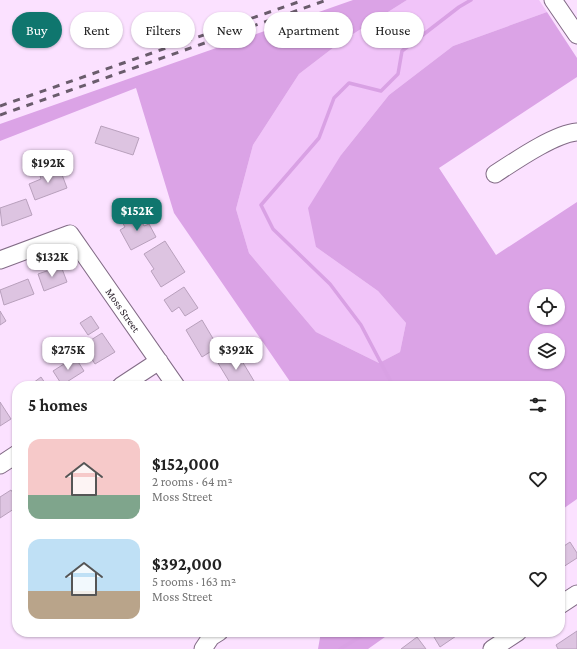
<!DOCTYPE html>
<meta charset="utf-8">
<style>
:root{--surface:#fff;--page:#f6f6f6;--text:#222;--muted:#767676;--accent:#0f766e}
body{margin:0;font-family:"Crimson Pro",serif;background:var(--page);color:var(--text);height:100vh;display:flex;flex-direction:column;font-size:15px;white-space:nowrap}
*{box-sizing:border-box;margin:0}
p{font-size:13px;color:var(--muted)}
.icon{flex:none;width:22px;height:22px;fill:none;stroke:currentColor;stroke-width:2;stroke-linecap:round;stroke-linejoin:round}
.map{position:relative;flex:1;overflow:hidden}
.details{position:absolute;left:12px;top:381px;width:553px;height:256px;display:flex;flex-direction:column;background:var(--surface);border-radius:16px;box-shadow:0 1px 3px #0004}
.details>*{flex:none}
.hud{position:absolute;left:12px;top:12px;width:553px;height:36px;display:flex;gap:8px}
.controls{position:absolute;left:529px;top:289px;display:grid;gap:8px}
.controls a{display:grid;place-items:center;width:36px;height:36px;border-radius:50%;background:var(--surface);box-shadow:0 1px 3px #0004;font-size:20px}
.price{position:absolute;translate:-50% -34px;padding:0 9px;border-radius:8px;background:#fff;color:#222;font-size:13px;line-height:26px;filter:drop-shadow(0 1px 2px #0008)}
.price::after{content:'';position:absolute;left:50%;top:24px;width:12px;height:9px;margin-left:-6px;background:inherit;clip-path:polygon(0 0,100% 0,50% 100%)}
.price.active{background:var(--accent);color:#fff}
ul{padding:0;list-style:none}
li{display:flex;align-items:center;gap:12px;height:100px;padding:0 16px}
li span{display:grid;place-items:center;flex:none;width:112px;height:80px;border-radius:12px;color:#555}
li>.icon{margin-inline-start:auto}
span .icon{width:48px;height:48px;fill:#fffc;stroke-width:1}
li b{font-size:17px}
h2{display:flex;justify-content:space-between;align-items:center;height:48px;padding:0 16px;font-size:17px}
.pill{padding:0 14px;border-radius:18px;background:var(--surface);box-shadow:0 1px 3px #0004;font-size:14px;line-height:36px}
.pill.active{background:var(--accent);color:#fff}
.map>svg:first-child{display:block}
.green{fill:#f1c4f9}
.forest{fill:#dba3e6;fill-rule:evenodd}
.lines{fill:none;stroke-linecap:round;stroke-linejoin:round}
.stream{stroke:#d9a1e4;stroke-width:3.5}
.building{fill:#ddc4e1;stroke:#b8a0bc}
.minor-casing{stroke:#826b86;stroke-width:19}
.minor{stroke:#fff;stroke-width:17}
.rail{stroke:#6a5c6c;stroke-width:3;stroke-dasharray:7 7;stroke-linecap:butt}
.labels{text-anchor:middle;stroke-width:3;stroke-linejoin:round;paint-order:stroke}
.street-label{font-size:11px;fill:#312732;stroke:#fff}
</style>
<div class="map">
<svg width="577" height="649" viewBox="0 0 577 649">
<rect width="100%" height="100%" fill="#fbe1ff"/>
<path class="green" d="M 407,0 L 539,0 L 547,12 L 453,46 L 389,95 L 341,155 L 316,247 L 378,291 L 406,323 L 400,352 L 379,363 L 316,332 L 249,253 L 236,209 L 253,145 L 299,74 L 342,41 Z"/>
<path class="forest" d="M 353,0 L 407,0 L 342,41 L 299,74 L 253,145 L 236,209 L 249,253 L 316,332 L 379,363 L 400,352 L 406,323 L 378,291 L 316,247 L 308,208 L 341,155 L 389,95 L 453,46 L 547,12 L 577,58 L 577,77 L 439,168 L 496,255 L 577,202 L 577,499 L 560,511 L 560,386 L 293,386 L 174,213 L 136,88 L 0,141 L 0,124 ZM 536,296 L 558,296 L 558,318 L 536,318 ZM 536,340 L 558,340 L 558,362 L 536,362 Z
M 321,632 L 392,632 L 368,649 L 318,649 Z"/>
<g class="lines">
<path class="stream" d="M 393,386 L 361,325 L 330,284 L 273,229 L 261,205 L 319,138 L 334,98 L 349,83 L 381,91 L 398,74 L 402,51 L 459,7 L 471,0
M 340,649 L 368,632"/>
</g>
<path class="building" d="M 101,126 L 139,138 L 133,155 L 95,143 Z
M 49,168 L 52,176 L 61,172 L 67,188 L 35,200 L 29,184 L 41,179 L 39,172 Z
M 26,199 L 32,215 L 2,226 L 0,208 Z
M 137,213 L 144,226 L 149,224 L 156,237 L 131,250 L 120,230 L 125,227 L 122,222 Z
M 165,241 L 185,272 L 161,287 L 151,271 L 154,269 L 144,254 Z
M 61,266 L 67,282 L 44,291 L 38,274 Z
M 28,279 L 34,294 L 4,305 L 0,290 Z
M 184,287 L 198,308 L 185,316 L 179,307 L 172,312 L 164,300 Z
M 0,311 L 6,321 L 0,325 Z
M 91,316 L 99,328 L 88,335 L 80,323 Z
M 202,320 L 218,347 L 202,357 L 186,330 Z
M 102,333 L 115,352 L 95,364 L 83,345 Z
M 236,351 L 254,381 L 245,386 L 232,386 L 218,363 Z
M 75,357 L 84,371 L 62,385 L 53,371 Z
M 41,377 L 47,386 L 29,386 Z
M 0,402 L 11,419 L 0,426 Z
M 11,490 L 17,499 L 17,507 L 0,518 L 0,497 Z
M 570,542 L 577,553 L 577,558 L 560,569 L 560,546 L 561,548 Z
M 577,631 L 577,649 L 558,649 L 556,645 Z
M 431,632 L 462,632 L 440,647 Z
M 417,637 L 426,649 L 401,649 Z"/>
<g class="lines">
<defs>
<path id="minor" d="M 553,0 L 577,35
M 495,174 C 515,161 554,134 577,132
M 0,260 L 70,234 L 176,386
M 121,386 L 159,361
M 0,465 L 17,454
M 560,605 L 577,594
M 203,649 L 211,637 L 219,632
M 492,649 L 518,632"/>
</defs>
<use href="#minor" class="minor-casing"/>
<use href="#minor" class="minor"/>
<path class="rail" d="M 0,106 L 304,0
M 0,115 L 327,0"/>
</g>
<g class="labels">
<g class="street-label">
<text transform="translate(123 310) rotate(55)" y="4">Moss Street</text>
</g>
</g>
</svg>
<div class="controls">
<a><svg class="icon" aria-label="locate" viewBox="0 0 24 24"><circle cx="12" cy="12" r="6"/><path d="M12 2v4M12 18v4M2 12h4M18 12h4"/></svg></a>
<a><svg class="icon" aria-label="layers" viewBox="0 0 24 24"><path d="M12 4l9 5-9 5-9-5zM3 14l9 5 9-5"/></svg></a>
</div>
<b class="price" style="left:48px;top:184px">$192K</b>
<b class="price active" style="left:137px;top:232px">$152K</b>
<b class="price" style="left:52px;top:278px">$132K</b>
<b class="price" style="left:68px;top:371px">$275K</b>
<b class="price" style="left:236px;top:371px">$392K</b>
<div class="hud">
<a class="pill active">Buy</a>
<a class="pill">Rent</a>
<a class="pill">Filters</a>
<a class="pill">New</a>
<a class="pill">Apartment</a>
<a class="pill">House</a>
</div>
<section class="details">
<h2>5 homes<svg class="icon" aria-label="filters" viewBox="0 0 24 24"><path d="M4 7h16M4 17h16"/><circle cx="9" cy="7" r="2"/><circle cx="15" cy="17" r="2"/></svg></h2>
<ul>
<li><span style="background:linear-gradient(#f6c9c9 70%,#7fa58c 0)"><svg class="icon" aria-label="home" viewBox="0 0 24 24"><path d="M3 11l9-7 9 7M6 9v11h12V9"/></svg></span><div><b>$152,000</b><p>2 rooms · 64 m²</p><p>Moss Street</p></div><svg class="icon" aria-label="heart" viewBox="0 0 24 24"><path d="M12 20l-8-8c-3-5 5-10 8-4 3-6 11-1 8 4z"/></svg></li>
<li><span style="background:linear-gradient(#bfe0f5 65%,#b9a48a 0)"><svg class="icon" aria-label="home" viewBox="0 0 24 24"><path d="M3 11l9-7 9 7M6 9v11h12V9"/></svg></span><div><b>$392,000</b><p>5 rooms · 163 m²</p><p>Moss Street</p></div><svg class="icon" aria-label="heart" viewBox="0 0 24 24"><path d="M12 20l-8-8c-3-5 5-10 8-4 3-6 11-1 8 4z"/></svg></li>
</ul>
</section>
</div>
